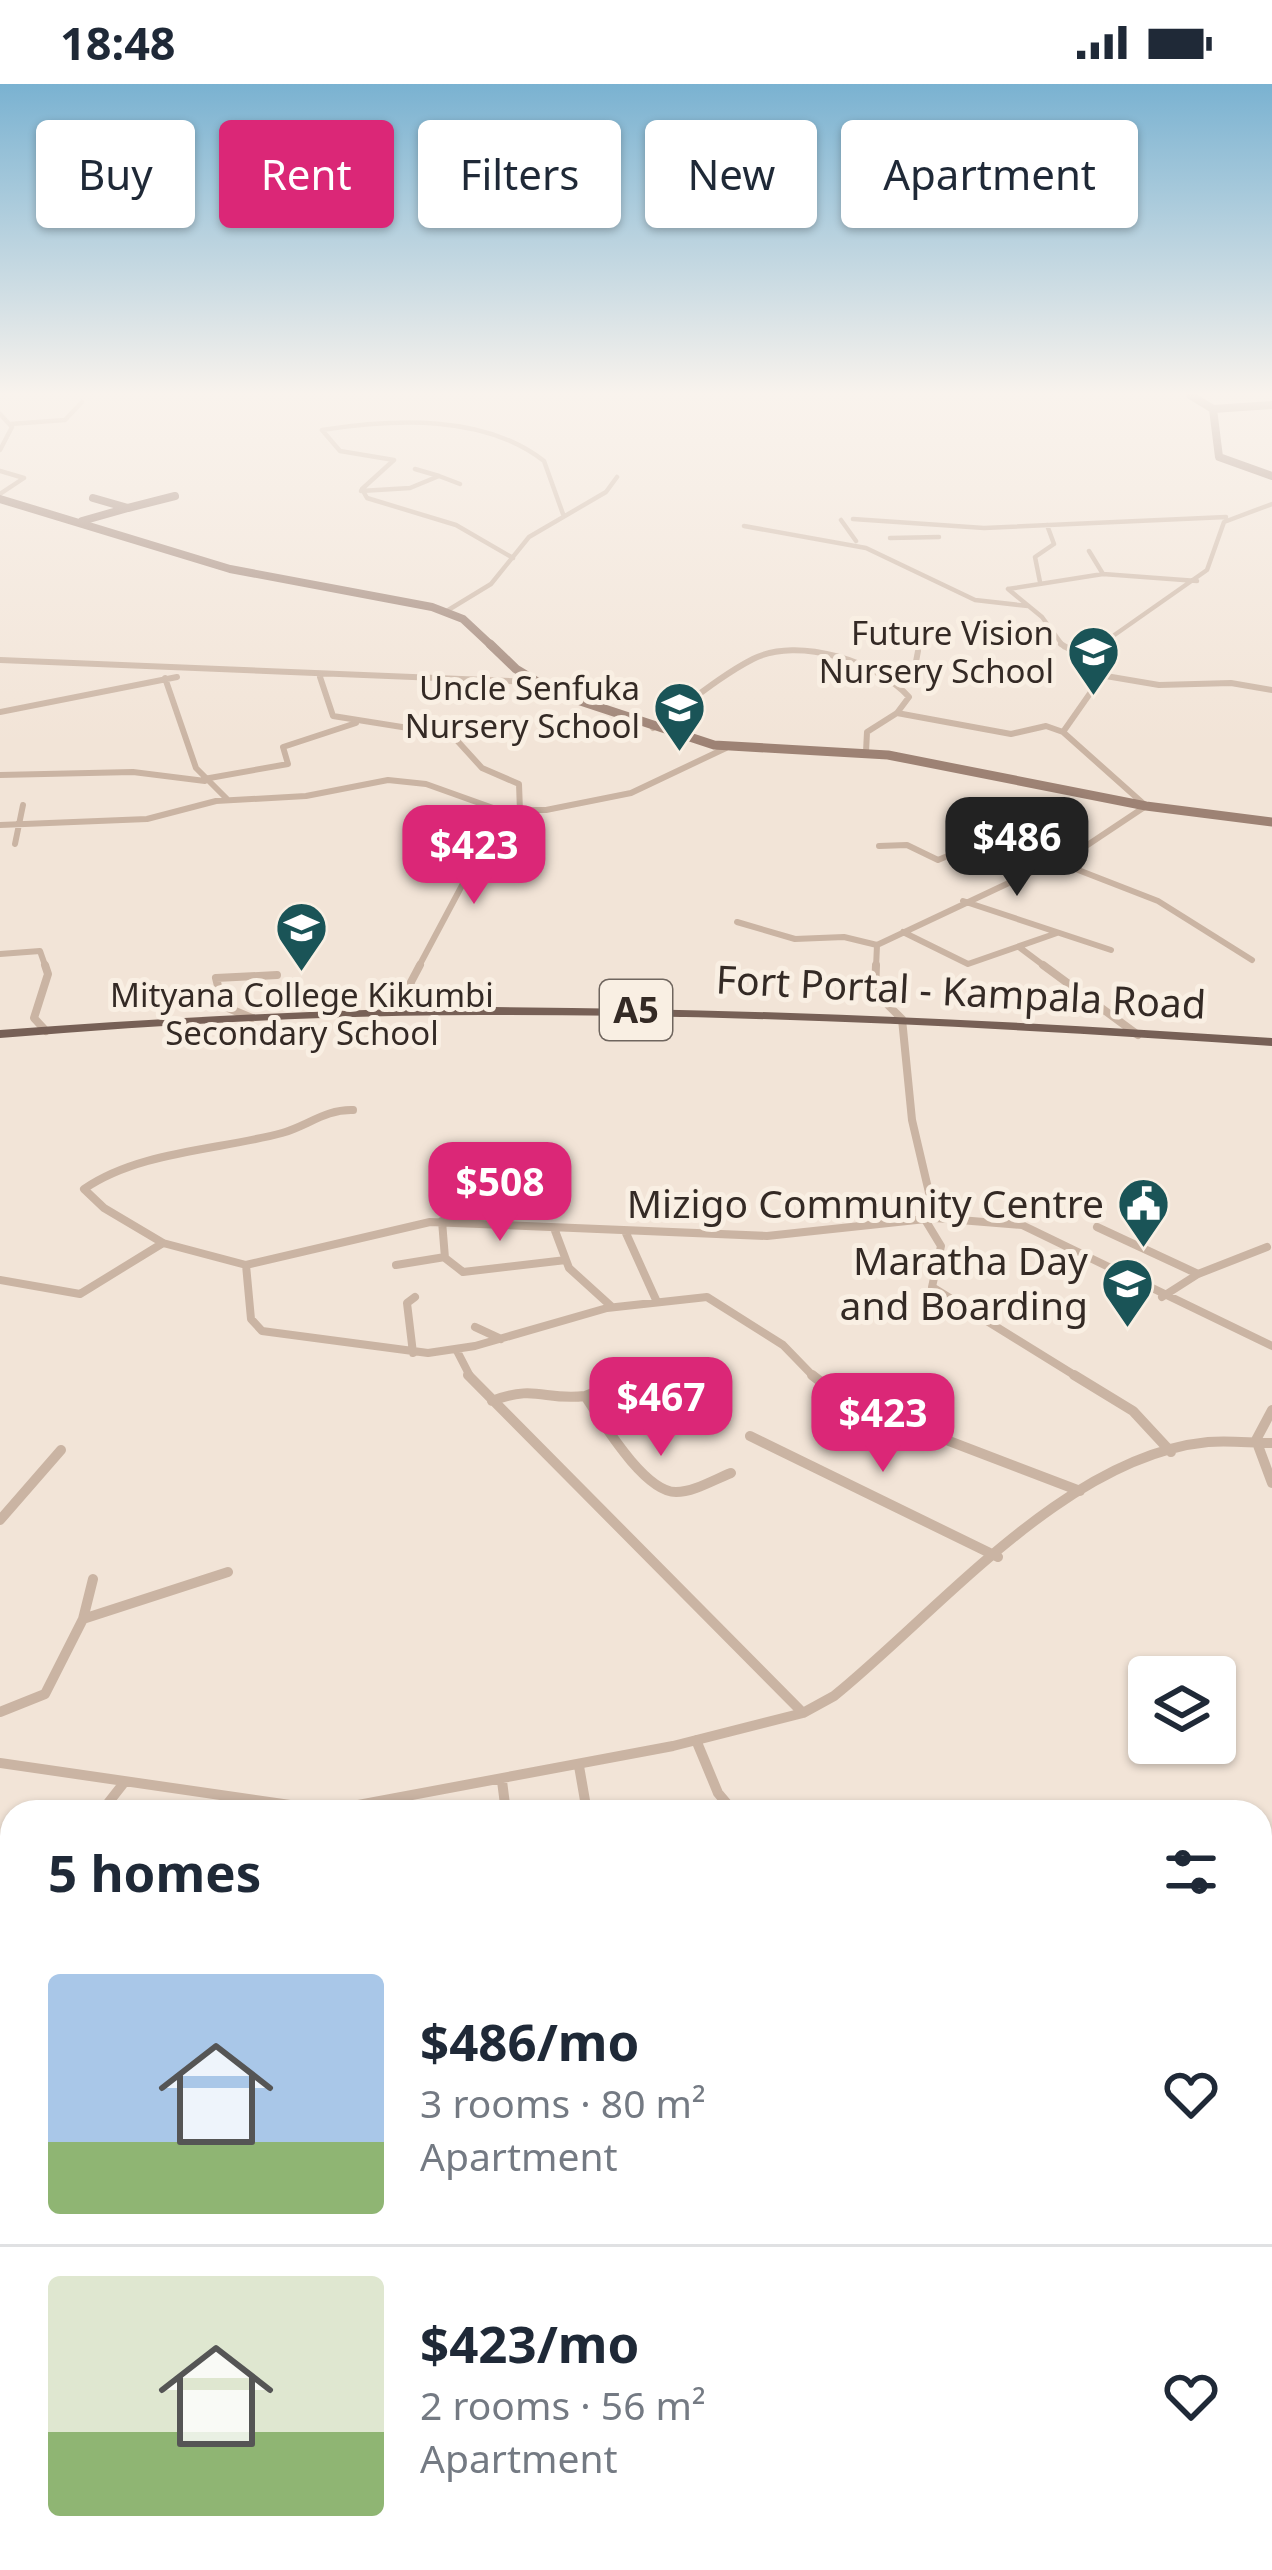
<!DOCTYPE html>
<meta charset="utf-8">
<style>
:root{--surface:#fff;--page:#f6f6f7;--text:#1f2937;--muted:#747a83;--line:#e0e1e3;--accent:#db2777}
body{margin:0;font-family:"Noto Sans",sans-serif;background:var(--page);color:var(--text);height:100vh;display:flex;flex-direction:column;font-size:45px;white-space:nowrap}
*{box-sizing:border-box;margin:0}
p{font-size:39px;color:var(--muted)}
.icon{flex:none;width:66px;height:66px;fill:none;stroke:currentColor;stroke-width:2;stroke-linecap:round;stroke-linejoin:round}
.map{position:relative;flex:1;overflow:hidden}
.drawer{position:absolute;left:0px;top:1716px;width:1272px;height:771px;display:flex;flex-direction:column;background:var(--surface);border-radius:36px 36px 0 0;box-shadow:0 3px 9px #0004}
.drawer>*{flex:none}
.banner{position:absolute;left:36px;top:36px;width:1200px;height:108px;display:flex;gap:24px}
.controls{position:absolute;left:1128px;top:1572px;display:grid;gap:24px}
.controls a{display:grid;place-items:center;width:108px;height:108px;border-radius:12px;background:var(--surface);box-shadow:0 3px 9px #0004;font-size:60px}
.price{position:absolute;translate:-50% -102px;padding:0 27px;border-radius:24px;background:var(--accent);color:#fff;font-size:39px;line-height:78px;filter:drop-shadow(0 3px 6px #0008)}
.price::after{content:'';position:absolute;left:50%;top:72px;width:36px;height:27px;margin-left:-18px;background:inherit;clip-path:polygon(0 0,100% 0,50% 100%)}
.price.selected{background:#222;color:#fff}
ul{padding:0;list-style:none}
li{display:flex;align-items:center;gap:36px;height:300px;padding:0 48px}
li+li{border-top:3px solid var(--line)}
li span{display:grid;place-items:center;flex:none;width:336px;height:240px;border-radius:12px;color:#555}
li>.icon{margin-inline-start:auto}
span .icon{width:144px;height:144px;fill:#fffc;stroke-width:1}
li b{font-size:51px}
h2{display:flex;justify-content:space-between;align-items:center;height:144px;padding:0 48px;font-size:51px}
.tag{padding:0 42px;border-radius:12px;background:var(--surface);box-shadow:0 3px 9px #0004;font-size:42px;line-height:108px}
.tag.selected{background:var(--accent);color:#fff}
.status{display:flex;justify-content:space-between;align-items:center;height:84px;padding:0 60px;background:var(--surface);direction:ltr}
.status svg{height:33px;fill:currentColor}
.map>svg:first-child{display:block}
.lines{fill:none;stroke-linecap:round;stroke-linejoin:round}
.street-far4{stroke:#cab4a3;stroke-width:4.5}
.street-far3{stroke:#cab4a3;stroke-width:6}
.street-far2{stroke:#cab4a3;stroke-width:8}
.street-far1{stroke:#cab4a3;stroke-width:10}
.street{stroke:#cab4a3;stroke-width:14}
.secondary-far1{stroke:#9d8274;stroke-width:8}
.secondary{stroke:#9d8274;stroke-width:9}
.primary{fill:#776056;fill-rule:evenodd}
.labels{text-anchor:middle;stroke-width:10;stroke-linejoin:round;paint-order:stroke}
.far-poi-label{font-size:33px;fill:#342a25;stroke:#f9efe3;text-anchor:end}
.shield{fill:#f9efe3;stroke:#6f655e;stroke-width:3}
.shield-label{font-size:36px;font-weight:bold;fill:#342a25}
.street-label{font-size:39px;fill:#342a25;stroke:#f9efe3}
.poi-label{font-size:39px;fill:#342a25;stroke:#f9efe3;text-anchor:end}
</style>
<div class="status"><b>18:48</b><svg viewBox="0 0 49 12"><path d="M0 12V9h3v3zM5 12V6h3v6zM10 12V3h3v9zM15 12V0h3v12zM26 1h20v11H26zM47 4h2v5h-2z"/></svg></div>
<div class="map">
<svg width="1272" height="2486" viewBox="0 0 1272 2486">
<rect width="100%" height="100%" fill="#f2e4d7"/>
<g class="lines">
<path class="street-far4" d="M 0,330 L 12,343 L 0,366
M 10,340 L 65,336 L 82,318
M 415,385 L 439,392
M 0,387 L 24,394 L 0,410
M 361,407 L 410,404 L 439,392 L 460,400
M 853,435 L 984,444 L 1226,433
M 841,436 L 856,457
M 744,442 L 866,464 L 975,516 L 1028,522
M 890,454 L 939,453
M 1089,467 L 1103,490
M 513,474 L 456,441 L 367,414 L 362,405 L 394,376 L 340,367 L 322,346 C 394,335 484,330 544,377 L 563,430
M 1040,498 L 1035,473 L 1054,460 L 1047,441
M 1008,505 L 1103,490 L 1197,497
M 1008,505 L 1042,533 L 1064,563
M 445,528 L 491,500 L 529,453 L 606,408 L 617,393
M 1109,563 L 1113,552 L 1207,486 L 1224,438 L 1272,420"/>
<path class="street-far3" d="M 1061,560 L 1098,583
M 0,576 L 534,598
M 1094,590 L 1159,601 L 1231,599 L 1272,606
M 320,593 L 333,632 L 452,651 L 482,684 L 519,700 L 520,727
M 165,594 L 196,684 L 227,715
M 899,597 L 914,588 L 918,567
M 0,628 L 177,593
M 897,629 L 1011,650 L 1046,642 L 1063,648
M 653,644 C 685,622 718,593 753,575 C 798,552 878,578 909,613 L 897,629 L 867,648 L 866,668
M 0,691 L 133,688 L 205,697
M 204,695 L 288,680 L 283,663 L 356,639
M 0,741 L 147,735 L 216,717 L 306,712 L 388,696 L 426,700 L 496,725 L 546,726 L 631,709 L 726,664
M 15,760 L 23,721
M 879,762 L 907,761 L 938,776 L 988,755 L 1052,779
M 1055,777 L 1158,817 L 1252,876
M 963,817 L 1111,866
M 737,838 L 795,855 L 844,853 L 877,861
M 903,848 L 968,880 L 1057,849
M 1019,863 L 1047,884
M 0,870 L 40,867 L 46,884
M 418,884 L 475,777 L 535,727
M 876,884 L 877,861 L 1083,764 L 1146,722 L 1063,648 L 1091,608 L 1110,560"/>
<path class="street-far2" d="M 45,881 L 48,890 L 34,934 L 46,947
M 876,881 L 875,908 L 902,935 L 912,1036 L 935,1134 L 1022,1141 L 1272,1262
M 1043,881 L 1138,951
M 408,927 L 411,898 L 420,881
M 252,934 L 223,922 L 216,894 L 277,891
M 353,1026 C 326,1025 307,1042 282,1049 C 219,1066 139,1067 84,1105 L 104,1124 L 163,1159 L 246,1181 L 430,1138 L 767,1152 L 935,1134
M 924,1134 L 941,1162 L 932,1203 L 1079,1294
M 442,1137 L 445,1174 L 463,1188 L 566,1176
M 1097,1143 L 1198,1190
M 554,1144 L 569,1184 L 612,1223
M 625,1147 L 657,1218
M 246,1181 L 251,1235 L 262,1247 L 428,1269 L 475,1262 L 607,1224 L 707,1213 L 783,1261 L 815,1294
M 396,1181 L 445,1173
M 0,1196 L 80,1210 L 163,1159
M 1162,1213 L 1198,1190 L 1267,1163
M 475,1243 L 501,1255
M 456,1265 L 471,1294
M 413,1269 L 407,1219 L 415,1213"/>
<path class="street-far1" d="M 468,1291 L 803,1629
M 812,1291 L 847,1318 L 1080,1407
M 1074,1291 L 1133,1327 L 1171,1368
M 602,1305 L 585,1312 C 602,1337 644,1408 676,1408 C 694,1408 715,1395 731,1389
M 492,1317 C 536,1300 544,1317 585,1312
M 1272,1326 L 1256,1356 L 1272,1399
M 750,1352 L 998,1473
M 0,1436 L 61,1366
M 83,1535 L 228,1488
M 0,1628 L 45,1610 L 83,1535 L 93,1495
M 696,1656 L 718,1709 L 734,1728
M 0,1679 L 290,1721 L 353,1722 L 673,1662 L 803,1629 L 834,1612 C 939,1527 1066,1372 1208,1358 C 1229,1356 1251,1359 1272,1359
M 579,1682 L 587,1728
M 502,1697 L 506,1728
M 101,1728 L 123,1700"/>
<path class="street" d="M 0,1858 L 12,1843
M 0,1901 L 12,1922
M 1267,1959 L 1272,1956
M 0,2119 L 12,2114"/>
<path class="secondary-far1" d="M 1190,311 L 1213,325
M 1272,321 L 1213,325 L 1219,373 L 1272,392
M 0,415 L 230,485 L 432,523 L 463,535 L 493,563
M 128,424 L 175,412
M 82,437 L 128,424 L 93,414"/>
<path class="secondary" d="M 490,560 L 516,585 L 556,609 L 714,661 L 888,671 L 1146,722 L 1272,738"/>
<path class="primary" d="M 477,923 C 743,924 1007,936 1272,954 L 1272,962 C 1009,944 745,930 481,931 C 321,931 160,941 0,954 L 0,946 C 159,934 318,926 477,923 Z"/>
</g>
<linearGradient id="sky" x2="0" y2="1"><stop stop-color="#7ab2d1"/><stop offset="0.47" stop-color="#f9f3ed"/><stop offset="1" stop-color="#f9f3ed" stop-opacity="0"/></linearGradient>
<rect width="1272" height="659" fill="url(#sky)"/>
<defs>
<symbol id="school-pin" viewBox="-11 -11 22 30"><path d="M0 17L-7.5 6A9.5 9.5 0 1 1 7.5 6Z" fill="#1a5457" stroke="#f9efe3"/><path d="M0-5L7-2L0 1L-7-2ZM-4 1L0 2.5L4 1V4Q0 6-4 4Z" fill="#fff"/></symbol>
<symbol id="civic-pin" viewBox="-11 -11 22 30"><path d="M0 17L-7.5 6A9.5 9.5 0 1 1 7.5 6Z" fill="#1a5457" stroke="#f9efe3"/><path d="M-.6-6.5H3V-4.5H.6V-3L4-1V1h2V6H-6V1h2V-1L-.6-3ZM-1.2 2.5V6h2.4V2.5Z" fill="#fff"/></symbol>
</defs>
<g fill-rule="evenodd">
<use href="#school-pin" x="1064" y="538" width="59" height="81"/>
<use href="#school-pin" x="650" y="594" width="59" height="81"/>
<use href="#school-pin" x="272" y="814" width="59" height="81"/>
<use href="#civic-pin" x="1114" y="1090" width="59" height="81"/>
<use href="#school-pin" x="1098" y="1170" width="59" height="81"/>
</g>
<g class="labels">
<g class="far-poi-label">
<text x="1054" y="561">Future Vision<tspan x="1054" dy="38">Nursery School</tspan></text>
<text x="640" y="616">Uncle Senfuka<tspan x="640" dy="38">Nursery School</tspan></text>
<text x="302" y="923" text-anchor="middle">Mityana College Kikumbi<tspan x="302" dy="38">Secondary School</tspan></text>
</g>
<rect class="shield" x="600" y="896" width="72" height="60" rx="9"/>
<g class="shield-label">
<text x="636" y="939">A5</text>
</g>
<g class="street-label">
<text transform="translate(961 908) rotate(3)" y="14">Fort Portal - Kampala Road</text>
</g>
<g class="poi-label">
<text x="1104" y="1134">Mizigo Community Centre</text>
<text x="1088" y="1191">Maratha Day<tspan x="1088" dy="45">and Boarding</tspan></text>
</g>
</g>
</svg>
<div class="controls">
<a><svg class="icon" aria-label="layers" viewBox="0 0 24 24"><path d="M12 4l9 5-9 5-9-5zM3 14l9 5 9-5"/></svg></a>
</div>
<b class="price selected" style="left:1017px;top:815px">$486</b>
<b class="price" style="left:474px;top:823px">$423</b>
<b class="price" style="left:500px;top:1160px">$508</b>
<b class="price" style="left:661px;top:1375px">$467</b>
<b class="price" style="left:883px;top:1391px">$423</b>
<div class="banner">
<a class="tag">Buy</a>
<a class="tag selected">Rent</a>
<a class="tag">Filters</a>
<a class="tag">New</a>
<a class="tag">Apartment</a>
</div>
<section class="drawer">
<h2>5 homes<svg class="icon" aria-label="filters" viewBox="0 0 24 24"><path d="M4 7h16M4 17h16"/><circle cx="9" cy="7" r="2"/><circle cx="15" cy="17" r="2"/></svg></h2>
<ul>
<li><span style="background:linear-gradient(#a9c7e8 70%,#8fb573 0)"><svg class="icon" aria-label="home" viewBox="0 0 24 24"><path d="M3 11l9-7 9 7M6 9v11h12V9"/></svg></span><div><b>$486/mo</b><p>3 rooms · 80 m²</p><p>Apartment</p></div><svg class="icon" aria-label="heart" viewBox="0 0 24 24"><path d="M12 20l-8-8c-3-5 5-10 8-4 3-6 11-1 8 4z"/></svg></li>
<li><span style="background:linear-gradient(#dfe7d0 65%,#8fb573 0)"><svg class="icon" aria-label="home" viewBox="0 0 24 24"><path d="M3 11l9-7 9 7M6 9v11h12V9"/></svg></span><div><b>$423/mo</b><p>2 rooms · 56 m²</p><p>Apartment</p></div><svg class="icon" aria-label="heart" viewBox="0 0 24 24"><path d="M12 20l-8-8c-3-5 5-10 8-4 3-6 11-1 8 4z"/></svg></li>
</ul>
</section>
</div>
